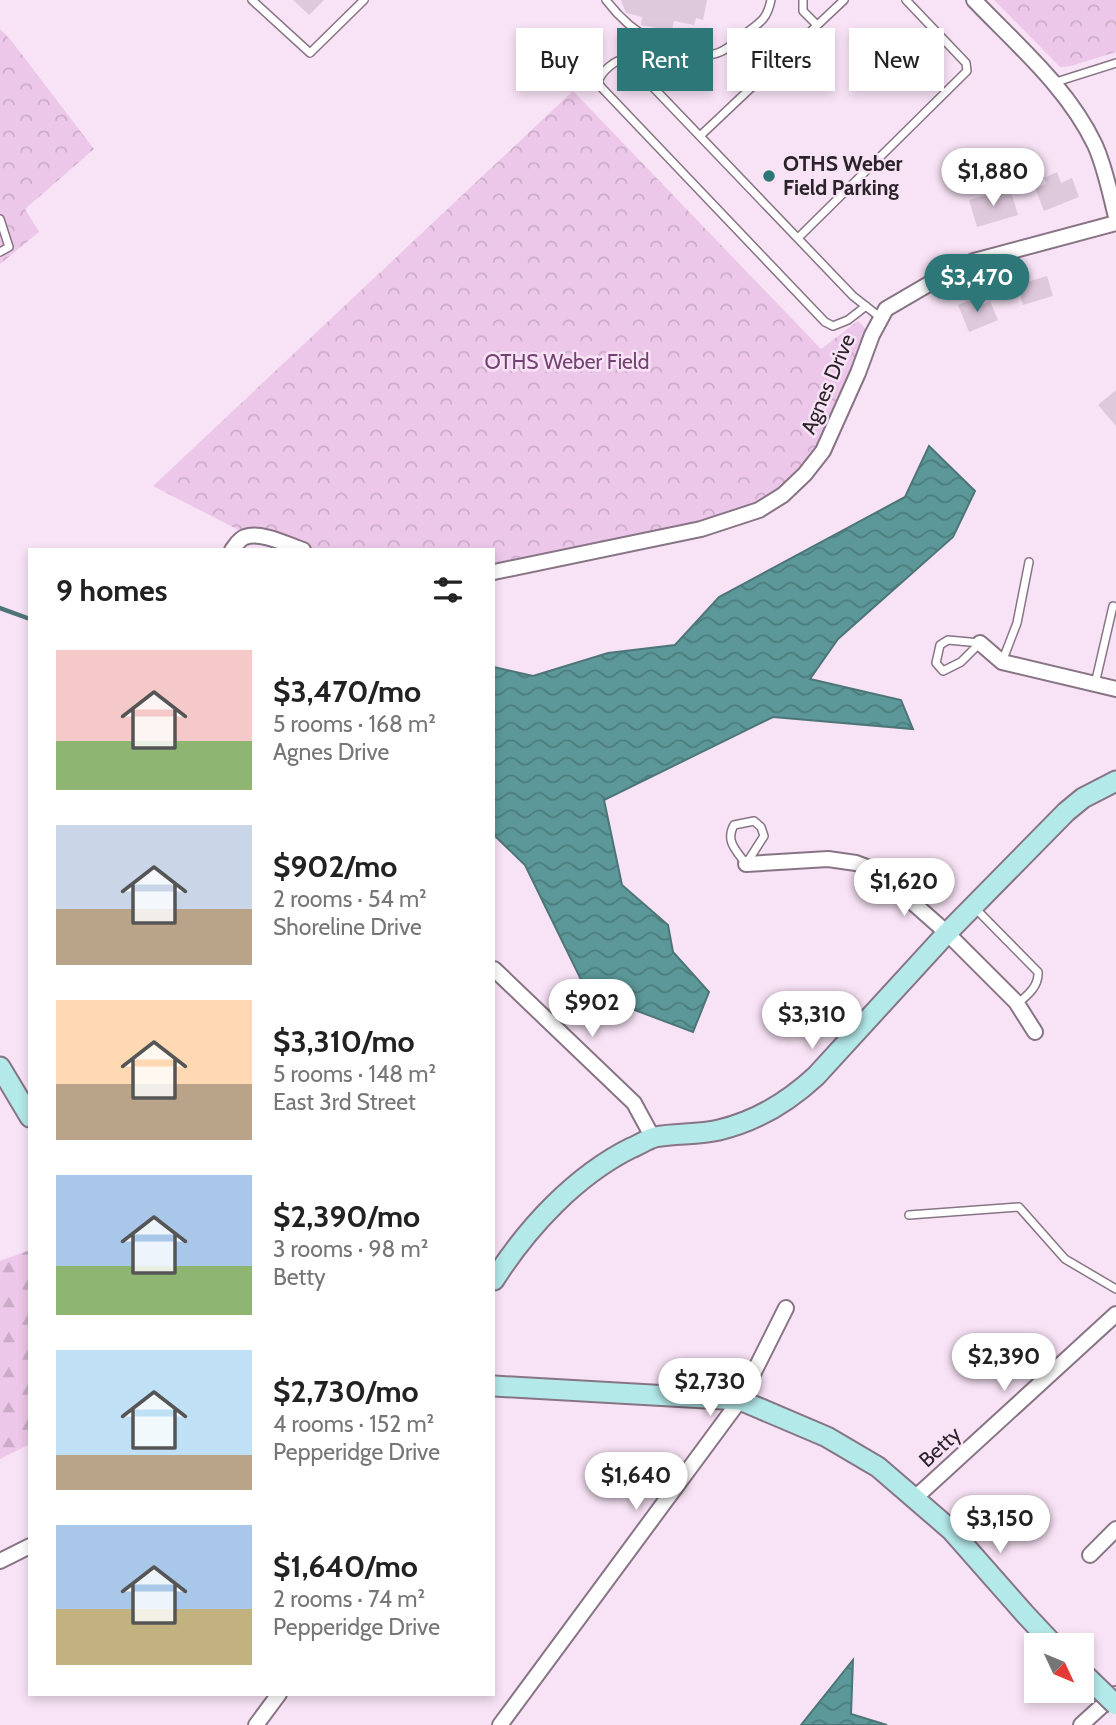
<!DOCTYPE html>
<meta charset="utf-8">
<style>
:root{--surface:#fff;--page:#f2f2f2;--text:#222;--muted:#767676;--accent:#2d7778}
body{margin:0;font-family:Cabin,sans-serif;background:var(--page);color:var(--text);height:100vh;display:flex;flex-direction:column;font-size:26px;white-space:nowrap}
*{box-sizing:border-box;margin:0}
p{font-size:23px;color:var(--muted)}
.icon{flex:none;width:38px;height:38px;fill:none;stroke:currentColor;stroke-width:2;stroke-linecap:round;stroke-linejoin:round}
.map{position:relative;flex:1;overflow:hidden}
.drawer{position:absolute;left:28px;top:548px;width:467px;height:1148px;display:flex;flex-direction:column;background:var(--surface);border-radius:0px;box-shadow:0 4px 10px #0003}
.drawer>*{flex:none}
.top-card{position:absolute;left:516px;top:28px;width:494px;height:63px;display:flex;gap:14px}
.needle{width:46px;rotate:134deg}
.buttons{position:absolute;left:1024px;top:1633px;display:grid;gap:14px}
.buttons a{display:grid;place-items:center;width:70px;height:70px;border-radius:0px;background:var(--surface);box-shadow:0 4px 10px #0003;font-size:35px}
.price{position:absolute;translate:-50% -60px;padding:0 16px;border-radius:24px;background:#fff;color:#222;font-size:23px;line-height:46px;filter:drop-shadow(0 2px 4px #0008)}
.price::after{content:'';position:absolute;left:50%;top:42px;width:21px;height:16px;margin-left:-10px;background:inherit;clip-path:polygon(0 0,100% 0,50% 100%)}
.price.active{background:var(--accent);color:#fff}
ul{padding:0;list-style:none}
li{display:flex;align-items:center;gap:21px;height:175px;padding:0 28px}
li span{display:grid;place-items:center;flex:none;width:196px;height:140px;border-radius:0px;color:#555}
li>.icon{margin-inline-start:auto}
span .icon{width:84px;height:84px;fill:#fffc;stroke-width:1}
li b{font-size:30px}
h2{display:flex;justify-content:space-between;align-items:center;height:84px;padding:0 28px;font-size:30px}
.tag{padding:0 24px;border-radius:0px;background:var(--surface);box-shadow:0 4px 10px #0003;font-size:24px;line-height:63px}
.tag.active{background:var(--accent);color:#fff}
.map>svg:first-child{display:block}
.forest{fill:url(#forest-firs)}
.park{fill:url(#park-crowns)}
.water{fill:url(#water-waves);stroke:#4d7578;stroke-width:2}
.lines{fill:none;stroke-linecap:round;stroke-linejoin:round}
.stream{stroke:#4d7578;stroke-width:4.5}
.building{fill:#dec9dc}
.lane-casing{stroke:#877485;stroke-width:10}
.street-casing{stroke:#877485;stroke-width:18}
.secondary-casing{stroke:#877485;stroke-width:23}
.lane{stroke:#fff;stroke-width:7}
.street{stroke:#fff;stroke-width:14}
.secondary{stroke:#b4e9ea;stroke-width:19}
.secondary-bridge-casing{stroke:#877485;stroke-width:23;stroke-linecap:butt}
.secondary-bridge{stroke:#b4e9ea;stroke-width:19}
.poi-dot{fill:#2d7778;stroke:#f8e3f6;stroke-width:2.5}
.labels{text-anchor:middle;stroke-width:5;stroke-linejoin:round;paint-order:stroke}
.poi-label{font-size:21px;font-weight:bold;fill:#2b232a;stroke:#f8e3f6;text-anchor:start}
.park-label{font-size:21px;fill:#724270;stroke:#f8e3f6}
.street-label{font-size:21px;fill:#2b232a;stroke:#f8e3f6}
</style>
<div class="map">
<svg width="1116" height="1725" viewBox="0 0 1116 1725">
<defs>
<pattern id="forest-firs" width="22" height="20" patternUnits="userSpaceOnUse" patternTransform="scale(1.75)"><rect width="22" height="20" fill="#ecc7e9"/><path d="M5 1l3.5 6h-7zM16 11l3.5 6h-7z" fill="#cbabc8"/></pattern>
<pattern id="park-crowns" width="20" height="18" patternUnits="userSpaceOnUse" patternTransform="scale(1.75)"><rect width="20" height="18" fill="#ecc7e9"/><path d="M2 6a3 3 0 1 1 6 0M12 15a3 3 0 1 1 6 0" fill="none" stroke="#cbabc8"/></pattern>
<pattern id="water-waves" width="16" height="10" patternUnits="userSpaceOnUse" patternTransform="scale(1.75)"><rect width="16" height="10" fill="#5c9899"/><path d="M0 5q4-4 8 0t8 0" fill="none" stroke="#4c7c7d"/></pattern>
</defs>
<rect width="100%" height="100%" fill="#f8e3f6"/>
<path class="forest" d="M 30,1250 L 30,1444 L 0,1459 L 0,1261 Z"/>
<path class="park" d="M 994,0 L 1116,0 L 1116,52 L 1071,66 L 1060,67 Z
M 0,29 L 10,39 L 94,149 L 25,209 L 39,232 L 0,264 Z
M 573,91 L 821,349 L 858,321 L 872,335 L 823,451 L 759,510 L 494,572 L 494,550 L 303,549 L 250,536 L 153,486 Z"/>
<path class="water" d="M 929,446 L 975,491 L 953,537 L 838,639 L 810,679 L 901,700 L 913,729 L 773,717 L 604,800 L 622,885 L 668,925 L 673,952 L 709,992 L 693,1032 L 587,992 L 525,865 L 494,835 L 494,667 L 533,676 L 608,653 L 675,645 L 719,597 L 905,497 Z
M 853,1660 L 851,1714 L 887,1725 L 801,1725 Z"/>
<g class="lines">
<path class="stream" d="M 0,608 L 30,619"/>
</g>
<path class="building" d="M 293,0 L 324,0 L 309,15 Z
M 621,0 L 707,0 L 703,20 L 696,18 L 694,25 L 674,21 L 672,31 L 641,25 L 642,17 L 626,13 Z
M 1057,172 L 1061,183 L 1072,178 L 1079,197 L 1044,211 L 1035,188 L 1046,184 L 1044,178 Z
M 1010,188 L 1018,215 L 977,227 L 969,200 Z
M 1047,276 L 1053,296 L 1023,305 L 1017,285 Z
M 978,297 L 981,305 L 990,301 L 998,320 L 969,332 L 958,305 Z
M 1116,390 L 1116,426 L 1098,405 Z"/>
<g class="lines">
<defs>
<path id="lane" d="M 252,0 L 310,53 L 364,0
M 606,0 C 630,32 672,60 714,54 C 725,52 737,41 746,33 C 761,22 767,19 771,0
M 803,0 L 803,11 L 817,25
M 1053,83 L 1116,63
M 700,136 L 844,0
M 0,219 L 9,247 L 0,252
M 798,238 L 967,71 L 966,63 L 906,0
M 866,306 L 848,320 L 833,326 L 825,322 L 601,87 L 598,82 C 601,72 615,59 626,59 L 853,296 L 881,318
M 948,640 L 980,643 L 961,662 L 943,671 L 936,663 L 940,645 Z
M 1002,662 L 1017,623 L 1029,562
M 1095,684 L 1113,606
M 754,821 L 761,827 L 764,836 L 746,864 C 736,850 725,841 734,825 Z
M 974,907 L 1038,972 C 1039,986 1028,995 1017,1004
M 909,1215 L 1019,1207 L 1065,1259 L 1116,1289"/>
<path id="street" d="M 974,0 C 1017,45 1068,88 1095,145 C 1105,167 1110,193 1116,217
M 232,550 C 236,545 239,539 245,537 C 261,531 288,545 303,550
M 494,572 L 701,529 L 759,510 L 783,495 L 805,474 L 823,451 L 858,373 L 872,335 L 886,309 L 946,274 L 974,261 L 1116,223
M 980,643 L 1002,662 L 1116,689
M 746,864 L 828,859 L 856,863 L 877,871 L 947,933 L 1016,1002 L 1035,1032
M 494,969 L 634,1103 L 653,1138
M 916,1497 L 1116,1314
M 1090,1555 L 1116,1529
M 0,1561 L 30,1546
M 256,1725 L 279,1694
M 500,1725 L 740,1400 L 786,1308
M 1081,1725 L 1115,1694"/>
<path id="secondary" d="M 0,1067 L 30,1117
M 494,1280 C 527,1228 575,1176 631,1148 C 639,1145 647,1139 655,1137 C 676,1133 698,1135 719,1130 C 757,1121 788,1102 816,1076 L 947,933 L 1066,812 L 1083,798 L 1116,781
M 494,1386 L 740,1400 L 827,1437 L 878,1467 L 951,1530 L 1025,1614 L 1054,1645"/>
</defs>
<use href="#lane" class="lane-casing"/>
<use href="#street" class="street-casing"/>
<use href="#secondary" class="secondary-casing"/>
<use href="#lane" class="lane"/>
<use href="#street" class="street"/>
<use href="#secondary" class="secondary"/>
<defs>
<path id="secondary-bridge" d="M 1082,1672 L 1116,1705"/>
</defs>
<use href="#secondary-bridge" class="secondary-bridge-casing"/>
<use href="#secondary-bridge" class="secondary-bridge"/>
</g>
<circle class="poi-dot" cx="769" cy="176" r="7"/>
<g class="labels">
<g class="poi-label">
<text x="783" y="171">OTHS Weber<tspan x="783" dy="24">Field Parking</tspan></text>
</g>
<g class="park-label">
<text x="567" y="369">OTHS Weber Field</text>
</g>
<g class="street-label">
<text transform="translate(828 384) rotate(-67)" y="7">Agnes Drive</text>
<text transform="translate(940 1447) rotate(-43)" y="7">Betty</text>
</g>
</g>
</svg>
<div class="buttons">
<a><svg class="needle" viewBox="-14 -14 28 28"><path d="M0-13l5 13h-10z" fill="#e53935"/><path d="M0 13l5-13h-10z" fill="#767676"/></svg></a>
</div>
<b class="price" style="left:993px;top:208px">$1,880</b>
<b class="price active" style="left:977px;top:314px">$3,470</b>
<b class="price" style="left:904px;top:918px">$1,620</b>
<b class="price" style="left:592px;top:1039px">$902</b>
<b class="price" style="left:812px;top:1051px">$3,310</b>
<b class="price" style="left:1004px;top:1393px">$2,390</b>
<b class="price" style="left:710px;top:1418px">$2,730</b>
<b class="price" style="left:636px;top:1512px">$1,640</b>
<b class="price" style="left:1000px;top:1555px">$3,150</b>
<div class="top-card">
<a class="tag">Buy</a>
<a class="tag active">Rent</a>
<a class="tag">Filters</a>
<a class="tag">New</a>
</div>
<section class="drawer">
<h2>9 homes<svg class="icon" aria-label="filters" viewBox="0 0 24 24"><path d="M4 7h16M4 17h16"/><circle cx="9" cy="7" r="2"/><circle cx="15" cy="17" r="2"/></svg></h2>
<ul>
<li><span style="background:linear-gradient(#f6c9c9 65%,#8fb573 0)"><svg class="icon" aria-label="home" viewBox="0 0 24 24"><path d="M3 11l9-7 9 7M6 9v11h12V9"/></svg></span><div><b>$3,470/mo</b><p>5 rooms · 168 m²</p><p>Agnes Drive</p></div></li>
<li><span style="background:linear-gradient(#c9d6e8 60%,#b9a48a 0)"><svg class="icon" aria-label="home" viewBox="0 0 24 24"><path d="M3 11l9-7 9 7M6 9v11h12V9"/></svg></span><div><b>$902/mo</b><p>2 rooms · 54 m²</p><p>Shoreline Drive</p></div></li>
<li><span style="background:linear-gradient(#ffd9b3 60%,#b9a48a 0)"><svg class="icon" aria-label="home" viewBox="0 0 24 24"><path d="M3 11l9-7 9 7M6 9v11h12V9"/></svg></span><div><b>$3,310/mo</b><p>5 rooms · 148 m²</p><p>East 3rd Street</p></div></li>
<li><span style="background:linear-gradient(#a9c7e8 65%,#8fb573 0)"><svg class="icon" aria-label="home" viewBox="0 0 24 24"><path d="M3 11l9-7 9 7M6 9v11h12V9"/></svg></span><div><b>$2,390/mo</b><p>3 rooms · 98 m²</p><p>Betty</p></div></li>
<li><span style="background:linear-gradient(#bfe0f5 75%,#b9a48a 0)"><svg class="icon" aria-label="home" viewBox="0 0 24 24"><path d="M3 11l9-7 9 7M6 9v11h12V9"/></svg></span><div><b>$2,730/mo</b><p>4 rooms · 152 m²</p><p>Pepperidge Drive</p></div></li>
<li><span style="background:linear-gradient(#a9c7e8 60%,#c2b280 0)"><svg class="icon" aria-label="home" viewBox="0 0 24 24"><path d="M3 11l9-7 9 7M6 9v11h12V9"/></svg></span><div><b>$1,640/mo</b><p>2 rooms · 74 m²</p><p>Pepperidge Drive</p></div></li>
</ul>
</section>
</div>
